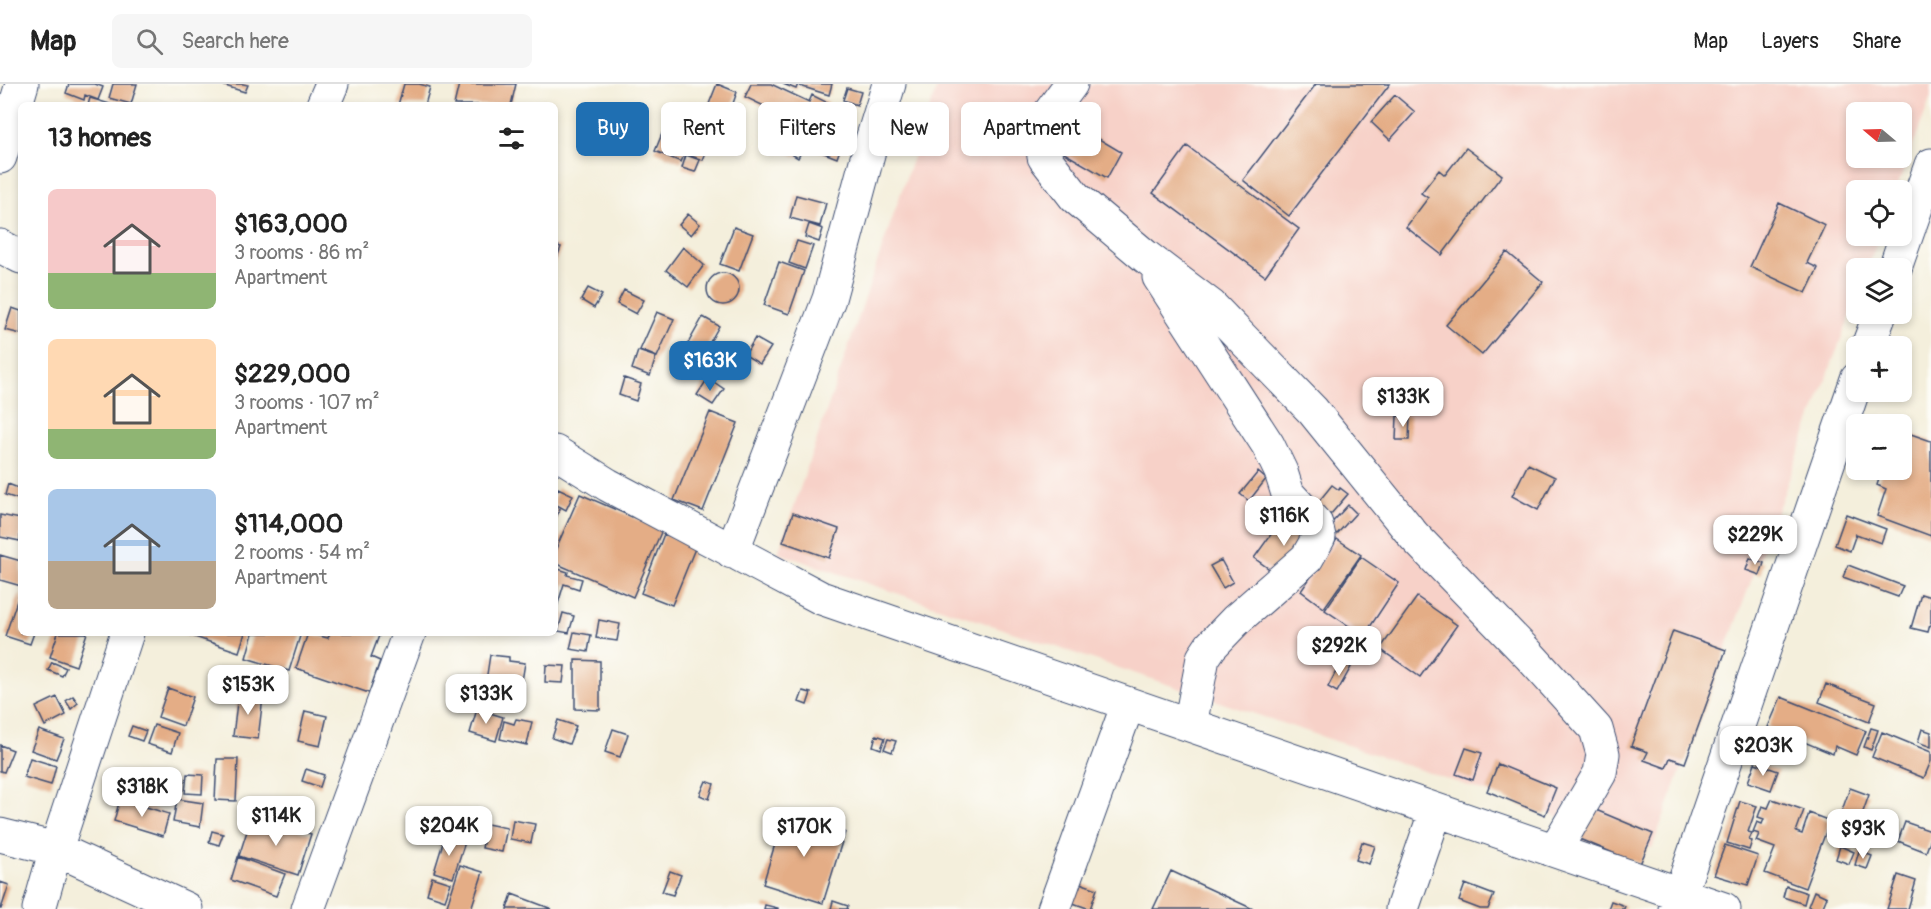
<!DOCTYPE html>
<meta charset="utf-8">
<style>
:root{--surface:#fff;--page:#f6f6f6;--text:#222;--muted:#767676;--line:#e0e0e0;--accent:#1f6fb2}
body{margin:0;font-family:Pangolin,sans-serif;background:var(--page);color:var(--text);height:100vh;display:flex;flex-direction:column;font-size:22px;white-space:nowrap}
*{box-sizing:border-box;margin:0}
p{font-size:20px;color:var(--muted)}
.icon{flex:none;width:33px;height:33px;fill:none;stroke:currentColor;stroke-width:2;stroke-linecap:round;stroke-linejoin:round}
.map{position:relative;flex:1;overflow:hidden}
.panel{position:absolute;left:18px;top:18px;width:540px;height:534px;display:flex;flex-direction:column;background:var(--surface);border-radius:9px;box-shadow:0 3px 9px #0003}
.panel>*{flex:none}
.top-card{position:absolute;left:576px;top:18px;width:570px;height:54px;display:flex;gap:12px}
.needle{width:39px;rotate:289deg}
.buttons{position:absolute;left:1846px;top:18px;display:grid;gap:12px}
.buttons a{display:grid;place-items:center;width:66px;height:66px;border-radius:9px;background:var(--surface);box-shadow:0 3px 9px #0003;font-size:30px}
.price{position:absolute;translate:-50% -51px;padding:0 14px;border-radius:12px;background:#fff;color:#222;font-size:20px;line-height:39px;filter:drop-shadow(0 2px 3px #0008)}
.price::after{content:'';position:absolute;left:50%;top:36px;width:18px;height:14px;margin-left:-9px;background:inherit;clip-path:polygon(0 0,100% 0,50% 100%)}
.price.current{background:var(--accent);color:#fff}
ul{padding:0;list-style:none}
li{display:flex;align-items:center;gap:18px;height:150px;padding:0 30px}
li span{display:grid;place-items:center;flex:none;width:168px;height:120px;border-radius:9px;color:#555}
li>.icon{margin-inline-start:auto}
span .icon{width:72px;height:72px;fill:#fffc;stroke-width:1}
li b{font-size:26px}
h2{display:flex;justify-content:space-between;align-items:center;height:72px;padding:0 30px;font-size:26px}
.chip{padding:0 21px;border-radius:9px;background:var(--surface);box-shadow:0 3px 9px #0003;font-size:21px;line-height:54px}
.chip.current{background:var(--accent);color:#fff}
header{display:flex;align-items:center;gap:36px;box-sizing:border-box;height:84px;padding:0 30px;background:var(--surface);border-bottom:2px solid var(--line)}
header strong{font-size:28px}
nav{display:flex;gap:33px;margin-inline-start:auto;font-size:21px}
.search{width:420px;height:54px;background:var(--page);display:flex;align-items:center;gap:15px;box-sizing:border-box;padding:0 21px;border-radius:9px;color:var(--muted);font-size:22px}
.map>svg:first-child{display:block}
.built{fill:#f7d1c8;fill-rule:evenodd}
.building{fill:#e4ad86}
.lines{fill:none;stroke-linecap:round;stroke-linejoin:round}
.minor-casing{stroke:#3c4c71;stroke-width:35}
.minor{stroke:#fff;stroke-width:33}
</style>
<header>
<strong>Map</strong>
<div class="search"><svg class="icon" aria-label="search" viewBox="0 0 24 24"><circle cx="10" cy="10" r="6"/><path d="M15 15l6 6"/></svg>Search here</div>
<nav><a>Map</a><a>Layers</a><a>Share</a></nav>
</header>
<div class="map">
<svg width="1931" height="825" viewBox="0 0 1931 825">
<rect width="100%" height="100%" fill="#fdfcf7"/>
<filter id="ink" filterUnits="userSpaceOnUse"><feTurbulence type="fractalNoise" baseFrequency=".0167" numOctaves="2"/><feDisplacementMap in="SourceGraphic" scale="12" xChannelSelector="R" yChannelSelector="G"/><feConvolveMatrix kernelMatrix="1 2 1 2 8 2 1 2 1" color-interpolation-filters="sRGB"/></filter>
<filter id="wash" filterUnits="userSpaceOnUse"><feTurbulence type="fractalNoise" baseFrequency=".008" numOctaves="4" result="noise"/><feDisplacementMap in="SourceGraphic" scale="24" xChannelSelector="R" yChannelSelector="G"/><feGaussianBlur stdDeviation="1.35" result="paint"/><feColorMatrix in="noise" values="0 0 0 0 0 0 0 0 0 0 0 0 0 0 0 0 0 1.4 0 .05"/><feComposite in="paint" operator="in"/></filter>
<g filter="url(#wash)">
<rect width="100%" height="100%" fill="#f4efdc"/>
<path class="built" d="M 938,0 L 1931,0 L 1931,13 L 1896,106 L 1857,106 L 1857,152 L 1880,152 L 1867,184 L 1857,184 L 1857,212 L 1652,764 L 778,469 ZM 1857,28 L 1902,28 L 1902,74 L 1857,74 Z"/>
<g id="blocks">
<path class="building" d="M 69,0 L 95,0 L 103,3 L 98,16 L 85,11 L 84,16 L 66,9 Z
M 113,0 L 137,0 L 131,20 L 109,14 Z
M 226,0 L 243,0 L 248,1 L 245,8 L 225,2 Z
M 404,0 L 419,0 L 430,3 L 425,21 L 398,21 Z
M 459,0 L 516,0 L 511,21 L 454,21 Z
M 717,0 L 737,8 L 730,28 L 709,20 Z
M 751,0 L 771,0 L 809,18 L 812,11 L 828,19 L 815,46 L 807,43 L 815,47 L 809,56 L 797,50 L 802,40 L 745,13 Z
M 783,0 L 798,0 L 796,5 Z
M 801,0 L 832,0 L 829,11 L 800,2 Z
M 1316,0 L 1390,0 L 1289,132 L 1243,96 Z
M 847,4 L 861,8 L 857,21 L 843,16 Z
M 1395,11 L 1415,28 L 1390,56 L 1371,38 Z
M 90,14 L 110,20 L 110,21 L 88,21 Z
M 1067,36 L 1121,68 L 1107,94 L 1052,62 Z
M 664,45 L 690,57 L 681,78 L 655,67 Z
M 822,45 L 844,54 L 837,74 L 814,65 Z
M 793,48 L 807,57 L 798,74 L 783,65 Z
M 696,59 L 708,63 L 703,76 L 691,72 Z
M 1187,62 L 1299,145 L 1265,192 L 1153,109 Z
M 1466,64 L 1502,91 L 1442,171 L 1406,143 L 1428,114 L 1421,109 L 1439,86 L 1445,91 Z
M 686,71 L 700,76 L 695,88 L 682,84 Z
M 796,111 L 826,119 L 820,142 L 790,134 Z
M 1779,119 L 1825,141 L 1807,179 L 1818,184 L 1806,209 L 1750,183 Z
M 688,130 L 700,140 L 691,151 L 679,141 Z
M 809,140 L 823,145 L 819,158 L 805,153 Z
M 734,143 L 753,150 L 739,187 L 720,180 Z
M 797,157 L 813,162 L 805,185 L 789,179 Z
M 555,161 L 561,163 L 555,179 Z
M 683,163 L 704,181 L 688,203 L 666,186 Z
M 1507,168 L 1543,198 L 1482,271 L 1446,241 Z
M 779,178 L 804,187 L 789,230 L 764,221 Z
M707 205a16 16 0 1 1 32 0a16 16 0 1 1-32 0Z
M 588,204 L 602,211 L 594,224 L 581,216 Z
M 624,206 L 644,216 L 636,230 L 617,220 Z
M 12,224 L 21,227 L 21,250 L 5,246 Z
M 657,228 L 674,235 L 657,273 L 640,266 Z
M 703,233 L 719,242 L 702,272 L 686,263 Z
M 755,254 L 771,263 L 760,280 L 745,271 Z
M 638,267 L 656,273 L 650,292 L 632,285 Z
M 624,294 L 641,300 L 636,317 L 619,311 Z
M 708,294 L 724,305 L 713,321 L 697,311 Z
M 710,328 L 738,339 L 703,427 L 674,416 Z
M 1397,332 L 1410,332 L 1409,356 L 1396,356 Z
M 1908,349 L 1931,357 L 1931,452 L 1877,432 L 1886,405 L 1877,401 L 1882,386 L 1902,386 L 1902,365 Z
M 1528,380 L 1555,393 L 1538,426 L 1512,412 Z
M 1258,388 L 1266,395 L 1249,417 L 1240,410 Z
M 8,400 L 21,405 L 21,416 L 5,411 Z
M 1332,401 L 1339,406 L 1340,404 L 1348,410 L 1330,431 L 1315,422 Z
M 558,404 L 573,411 L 566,426 L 555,420 L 555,412 Z
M 580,410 L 662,446 L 633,513 L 555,479 L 555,467 Z
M 1348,421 L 1356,429 L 1337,450 L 1328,443 Z
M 555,423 L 560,425 L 555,436 Z
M 793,429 L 839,445 L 829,474 L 783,458 Z
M 1846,430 L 1886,445 L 1881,459 L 1856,450 L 1850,467 L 1835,461 Z
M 0,431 L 21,435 L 20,457 L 0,453 Z
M 1285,431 L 1313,452 L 1282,494 L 1254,474 Z
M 1749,448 L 1760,452 L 1754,465 L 1743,461 Z
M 664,450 L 696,462 L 672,521 L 641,509 Z
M 1337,455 L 1361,471 L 1324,524 L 1301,507 Z
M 0,471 L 21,477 L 21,502 L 0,496 Z
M 1361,473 L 1399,499 L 1364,552 L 1325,526 Z
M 1750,474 L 1764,479 L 1760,491 L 1746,486 Z
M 1221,476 L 1233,498 L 1223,504 L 1210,482 Z
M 1848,481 L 1903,502 L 1898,513 L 1843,493 Z
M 555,484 L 568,488 L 567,491 L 582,495 L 579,505 L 564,500 L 556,526 Z
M 1921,510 L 1931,513 L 1931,537 L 1928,548 L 1911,544 Z
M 19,511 L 21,511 L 21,549 L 34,549 L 30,560 L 5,552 Z
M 1417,513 L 1457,541 L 1420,593 L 1380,565 Z
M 563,529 L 574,532 L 569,549 L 558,547 Z
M 599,536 L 620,540 L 617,557 L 596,554 Z
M 1673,547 L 1726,566 L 1685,679 L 1670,674 L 1666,684 L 1644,676 L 1648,668 L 1631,662 Z
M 574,548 L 591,551 L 588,568 L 570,565 Z
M 58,549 L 87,549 L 76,582 L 50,573 Z
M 183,549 L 245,549 L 239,568 Z
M 253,549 L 301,549 L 289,587 L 246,574 Z
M 308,549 L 328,554 L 330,549 L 380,549 L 371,573 L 380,577 L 369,609 L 296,584 Z
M 490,571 L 509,573 L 509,577 L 525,579 L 522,597 L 506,595 L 506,600 L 486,597 Z
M 575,576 L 600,577 L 600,626 L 575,625 Z
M 52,578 L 66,584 L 62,592 L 48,586 Z
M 1341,578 L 1351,583 L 1337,608 L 1328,603 Z
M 546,581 L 565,582 L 563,599 L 545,598 Z
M 1826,600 L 1876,619 L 1869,638 L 1819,618 Z
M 168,604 L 193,613 L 183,642 L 158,633 Z
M 803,607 L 811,609 L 807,621 L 799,618 Z
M 238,610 L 263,613 L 258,655 L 233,652 Z
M 73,612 L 78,619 L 71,625 L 66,617 Z
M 57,613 L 66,631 L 45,642 L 36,623 Z
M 1781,613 L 1866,647 L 1856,671 L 1835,662 L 1833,670 L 1768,643 Z
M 477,625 L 503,633 L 496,657 L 470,649 Z
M 305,627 L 327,632 L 320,662 L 298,657 Z
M 516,635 L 532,638 L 527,661 L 500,655 L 504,637 L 514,640 Z
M 558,636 L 576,642 L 569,660 L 552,654 Z
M 154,641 L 178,649 L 172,668 L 147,660 Z
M 132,642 L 146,647 L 142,657 L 128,652 Z
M 1871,644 L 1878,646 L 1871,666 L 1864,663 Z
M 613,645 L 628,650 L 620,673 L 605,668 Z
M 1922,645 L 1931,648 L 1931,663 L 1918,658 Z
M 39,646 L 64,655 L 56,675 L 31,666 Z
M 1882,648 L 1931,668 L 1931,677 L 1924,694 L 1872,673 Z
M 876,651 L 885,654 L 881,665 L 873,662 Z
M 888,655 L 896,657 L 892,668 L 884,665 Z
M 0,661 L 13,666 L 4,688 L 0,687 Z
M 1466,664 L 1482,669 L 1473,696 L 1456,690 Z
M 30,674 L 56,682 L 51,701 L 24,693 Z
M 217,675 L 238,675 L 236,717 L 215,716 Z
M 1755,679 L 1778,687 L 1771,706 L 1748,698 Z
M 1498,680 L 1556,704 L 1545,731 L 1487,707 Z
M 306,685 L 324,691 L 320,703 L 302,697 Z
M 187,690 L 203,691 L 202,710 L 185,709 Z
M 706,697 L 714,700 L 709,715 L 700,711 Z
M 1850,704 L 1869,711 L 1859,739 L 1840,732 Z
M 120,715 L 169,730 L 163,752 L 114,737 Z
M 177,715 L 203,719 L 200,743 L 173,738 Z
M 1772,715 L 1804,726 L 1796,748 L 1802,750 L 1809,729 L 1830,737 L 1805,804 L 1765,789 L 1775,764 L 1756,757 L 1759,750 L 1753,748 L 1757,738 L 1762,740 L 1764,735 L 1758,733 L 1762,722 L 1768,724 Z
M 1740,717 L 1757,722 L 1748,748 L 1752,749 L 1749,756 L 1752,757 L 1749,766 L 1727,759 Z
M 1584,721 L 1653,750 L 1640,780 L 1572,752 Z
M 784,730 L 845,748 L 823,819 L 763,800 Z
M 417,731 L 440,737 L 438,744 L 445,746 L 442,758 L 412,750 Z
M 269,736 L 311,750 L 298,791 L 239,772 L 249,741 L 265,747 Z
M 513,736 L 535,740 L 531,759 L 510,755 Z
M 1837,737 L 1857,743 L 1852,757 L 1833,751 Z
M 1905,738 L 1931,747 L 1931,754 L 1926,768 L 1898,757 Z
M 487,740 L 507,744 L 502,768 L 482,764 Z
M 212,747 L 223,750 L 219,761 L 209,758 Z
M 445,752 L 465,758 L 453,794 L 434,788 Z
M 1362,758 L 1375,762 L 1369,780 L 1356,776 Z
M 1725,761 L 1758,772 L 1748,801 L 1714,791 Z
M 1840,762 L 1854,768 L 1849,780 L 1836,775 Z
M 1859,767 L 1872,772 L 1867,785 L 1855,781 Z
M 238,773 L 285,790 L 276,812 L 231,796 Z
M 460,781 L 483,788 L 471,825 L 456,825 L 447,822 Z
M 670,787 L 681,791 L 673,811 L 662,808 Z
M 1171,787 L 1253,825 L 1153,825 Z
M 1898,791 L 1916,797 L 1908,825 L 1887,825 Z
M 432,793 L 451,799 L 445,816 L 427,810 Z
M 0,798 L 9,801 L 1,825 L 0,825 Z
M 1077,798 L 1097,805 L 1090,825 L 1070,818 Z
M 1465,800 L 1494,811 L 1488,825 L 1480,825 L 1459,817 Z
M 1786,802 L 1807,809 L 1804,820 L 1783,813 Z
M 1814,807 L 1827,813 L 1822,825 L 1816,825 L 1808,822 Z
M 512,810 L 552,825 L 507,825 Z
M 833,817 L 848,822 L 847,825 L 831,825 Z
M 1611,817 L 1625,822 L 1624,825 L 1608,825 Z
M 765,821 L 778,824 L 778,825 L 764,825 Z"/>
</g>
</g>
<g filter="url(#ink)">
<use href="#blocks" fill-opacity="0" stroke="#3c4c71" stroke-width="1.5"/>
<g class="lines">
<defs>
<path id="minor" d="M 1071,0 L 1046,34 L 1042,53 L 1044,73 L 1075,113 L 1145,172 L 1211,222 L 1313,327 L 1414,452 L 1529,571 L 1596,645 L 1603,670 L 1600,689 L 1555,766
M 323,21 L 332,0
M 0,73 L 22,0
M 0,162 L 21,173
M 1895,184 L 1931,81
M 1159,193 L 1268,361 L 1281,388 L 1288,410 L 1316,440 L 1319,453 L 1307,474 L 1236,536 L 1211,562 L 1203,574 L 1190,641
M 1868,262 L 1880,230
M 555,368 L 608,401 L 821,514 L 1724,825
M 732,468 L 829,215 L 871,59 L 889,0
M 0,751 L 56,765 L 186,825
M 39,825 L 56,765 L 127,549
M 308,825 L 409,549
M 1054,825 L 1128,620
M 1402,825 L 1436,726
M 1675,825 L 1857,295"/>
</defs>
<use href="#minor" class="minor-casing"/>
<use href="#minor" class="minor"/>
</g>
</g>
</svg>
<div class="buttons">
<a><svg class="needle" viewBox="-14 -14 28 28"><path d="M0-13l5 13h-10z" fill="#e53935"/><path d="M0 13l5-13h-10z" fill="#767676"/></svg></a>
<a><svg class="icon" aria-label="locate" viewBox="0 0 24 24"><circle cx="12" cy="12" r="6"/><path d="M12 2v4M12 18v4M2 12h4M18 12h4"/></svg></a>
<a><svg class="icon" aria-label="layers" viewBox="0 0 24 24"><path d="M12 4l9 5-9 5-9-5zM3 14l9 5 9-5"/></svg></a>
<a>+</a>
<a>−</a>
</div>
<b class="price current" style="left:710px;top:308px">$163K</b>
<b class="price" style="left:1403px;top:344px">$133K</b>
<b class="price" style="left:1284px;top:463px">$116K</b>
<b class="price" style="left:1755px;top:482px">$229K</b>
<b class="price" style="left:1339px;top:593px">$292K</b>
<b class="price" style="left:248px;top:632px">$153K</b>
<b class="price" style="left:486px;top:641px">$133K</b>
<b class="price" style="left:1763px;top:693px">$203K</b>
<b class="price" style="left:142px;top:734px">$318K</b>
<b class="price" style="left:276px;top:763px">$114K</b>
<b class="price" style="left:449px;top:773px">$204K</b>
<b class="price" style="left:804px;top:774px">$170K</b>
<b class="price" style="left:1863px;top:776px">$93K</b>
<div class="top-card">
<a class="chip current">Buy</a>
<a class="chip">Rent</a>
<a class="chip">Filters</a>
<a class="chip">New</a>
<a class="chip">Apartment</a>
</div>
<section class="panel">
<h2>13 homes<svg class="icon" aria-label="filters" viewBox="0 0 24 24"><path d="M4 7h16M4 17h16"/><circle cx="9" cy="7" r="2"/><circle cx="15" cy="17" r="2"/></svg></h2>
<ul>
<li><span style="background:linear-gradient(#f6c9c9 70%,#8fb573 0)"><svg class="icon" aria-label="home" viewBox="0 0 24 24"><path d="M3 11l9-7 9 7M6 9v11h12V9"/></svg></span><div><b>$163,000</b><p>3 rooms · 86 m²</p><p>Apartment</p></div></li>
<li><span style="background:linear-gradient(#ffd9b3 75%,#8fb573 0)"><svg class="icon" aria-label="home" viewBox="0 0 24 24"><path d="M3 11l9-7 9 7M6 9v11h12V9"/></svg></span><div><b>$229,000</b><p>3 rooms · 107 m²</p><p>Apartment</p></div></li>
<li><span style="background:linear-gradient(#a9c7e8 60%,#b9a48a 0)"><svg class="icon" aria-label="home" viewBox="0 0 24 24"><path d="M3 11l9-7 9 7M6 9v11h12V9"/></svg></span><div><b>$114,000</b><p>2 rooms · 54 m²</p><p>Apartment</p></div></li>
</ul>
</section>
</div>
